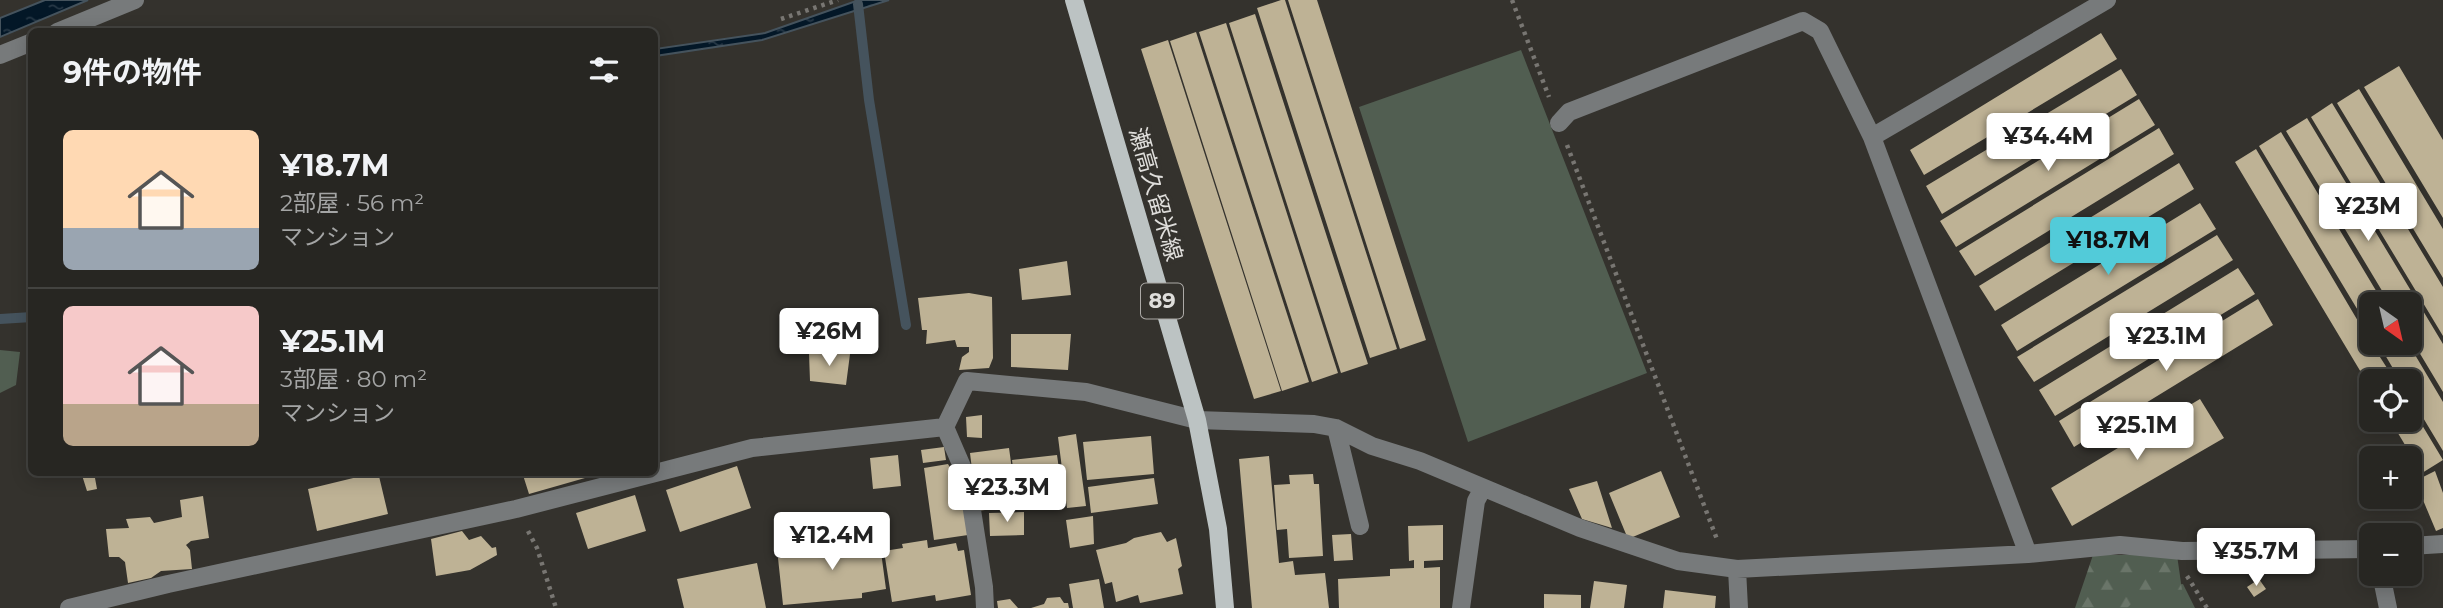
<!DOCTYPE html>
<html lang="ja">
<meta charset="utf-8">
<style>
:root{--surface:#272622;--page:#33322f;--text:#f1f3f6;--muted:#a4a5a5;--line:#434340;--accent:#52cbd9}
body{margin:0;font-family:Montserrat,"Noto Sans JP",sans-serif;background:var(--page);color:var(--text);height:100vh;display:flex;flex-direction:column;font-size:26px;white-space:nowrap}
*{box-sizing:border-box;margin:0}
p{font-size:23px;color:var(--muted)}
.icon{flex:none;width:38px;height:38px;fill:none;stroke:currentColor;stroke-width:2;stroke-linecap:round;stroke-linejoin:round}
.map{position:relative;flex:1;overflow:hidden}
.details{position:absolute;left:28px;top:28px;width:630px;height:448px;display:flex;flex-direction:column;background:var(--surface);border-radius:10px;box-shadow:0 4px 18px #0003,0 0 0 2px var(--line)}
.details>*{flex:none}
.needle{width:46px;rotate:146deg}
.fabs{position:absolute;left:2359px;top:292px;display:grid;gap:14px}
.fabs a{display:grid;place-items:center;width:63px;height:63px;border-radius:10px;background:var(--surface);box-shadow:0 4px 18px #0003,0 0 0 2px var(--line);font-size:35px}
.price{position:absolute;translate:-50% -60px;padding:0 16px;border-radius:7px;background:#fff;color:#222;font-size:23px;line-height:46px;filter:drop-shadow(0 2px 4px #0008)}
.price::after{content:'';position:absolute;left:50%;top:42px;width:21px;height:16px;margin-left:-10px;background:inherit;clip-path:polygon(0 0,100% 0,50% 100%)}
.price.selected{background:var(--accent);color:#111}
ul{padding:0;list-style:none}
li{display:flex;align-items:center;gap:21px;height:175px;padding:0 35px}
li+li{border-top:2px solid var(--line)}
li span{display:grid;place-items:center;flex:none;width:196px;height:140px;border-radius:10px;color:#555}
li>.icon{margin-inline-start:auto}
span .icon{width:84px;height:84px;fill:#fffc;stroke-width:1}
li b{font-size:30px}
h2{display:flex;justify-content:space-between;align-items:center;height:84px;padding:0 35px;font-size:30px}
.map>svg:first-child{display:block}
.green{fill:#515e51}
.forest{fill:url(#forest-firs)}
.water{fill:url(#water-ripples);stroke:#45535d;stroke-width:2}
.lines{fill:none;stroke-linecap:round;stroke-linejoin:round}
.stream{stroke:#45535d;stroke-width:10}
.building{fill:#beb295}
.path{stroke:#787672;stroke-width:4.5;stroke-dasharray:3.5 5;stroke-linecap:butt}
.minor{stroke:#777a7b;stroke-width:18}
.major{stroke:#bcc3c3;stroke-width:18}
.labels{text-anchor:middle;stroke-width:7;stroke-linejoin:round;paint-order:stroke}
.shield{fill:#34322d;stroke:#acaaa7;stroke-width:2}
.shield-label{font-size:21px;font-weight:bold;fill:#dfdedb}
.street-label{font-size:23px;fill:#dfdedb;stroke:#34322d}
</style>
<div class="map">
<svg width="2443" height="608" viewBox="0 0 2443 608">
<defs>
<pattern id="forest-firs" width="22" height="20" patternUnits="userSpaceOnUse" patternTransform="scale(1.75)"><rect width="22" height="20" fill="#515e51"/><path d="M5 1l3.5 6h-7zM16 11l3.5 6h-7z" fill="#6a7569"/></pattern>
<pattern id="water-ripples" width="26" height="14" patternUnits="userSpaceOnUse" patternTransform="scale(1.75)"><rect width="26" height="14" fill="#031727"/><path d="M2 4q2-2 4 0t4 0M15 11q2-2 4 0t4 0" fill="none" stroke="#273846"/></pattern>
</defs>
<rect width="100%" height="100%" fill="#34322d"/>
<path class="green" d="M 1521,50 L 1647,373 L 1468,442 L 1359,107 Z
M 0,350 L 20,352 L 16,385 L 0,393 Z
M 2183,584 L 2195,608 L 2117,608 L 2140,589 Z"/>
<path class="forest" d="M 2093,555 L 2177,555 L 2182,590 L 2138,597 L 2127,608 L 2075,608 Z"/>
<path class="water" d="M 45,0 L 88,0 L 0,37 L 0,18 Z
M 859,0 L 889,0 L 762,40 L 655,56 L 655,49 L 765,33 Z"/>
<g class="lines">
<path class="stream" d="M 858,4 L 869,100 L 906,325
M 0,319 L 32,317"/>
</g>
<path class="building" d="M 1281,0 L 1285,0 L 1397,349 L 1370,358 L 1257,8 Z
M 1288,0 L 1317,0 L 1426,340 L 1400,349 Z
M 1255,14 L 1368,364 L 1341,373 L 1229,23 Z
M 1226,23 L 1338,373 L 1312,382 L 1199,32 Z
M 1196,32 L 1309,382 L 1282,391 L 1170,41 Z
M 2101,33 L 2117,59 L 1924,175 L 1910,150 Z
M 1168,40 L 1281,391 L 1254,399 L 1141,49 Z
M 2399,66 L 2443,140 L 2443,218 L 2364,87 Z
M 2121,69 L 2137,95 L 1942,214 L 1926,186 Z
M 2359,89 L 2443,229 L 2443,278 L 2337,103 Z
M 2139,99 L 2155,125 L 1956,247 L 1940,221 Z
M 2332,103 L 2443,287 L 2443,336 L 2311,117 Z
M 2307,118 L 2443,344 L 2443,392 L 2410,337 L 2410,304 L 2390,304 L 2286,131 Z
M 2159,128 L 2174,154 L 1975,276 L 1959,251 Z
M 2281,132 L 2384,304 L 2371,304 L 2371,332 L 2259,146 Z
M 2256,149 L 2371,343 L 2396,382 L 2371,382 L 2371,389 L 2235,162 Z
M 2179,163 L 2194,189 L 1995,311 L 1979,286 Z
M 2200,203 L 2216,229 L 2017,351 L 2001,325 Z
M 2217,235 L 2233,260 L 2034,382 L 2017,357 Z
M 1067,261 L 1071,295 L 1022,300 L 1019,269 Z
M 2238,268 L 2255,294 L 2055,416 L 2039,390 Z
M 969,293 L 992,297 L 993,358 L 989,368 L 959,370 L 962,357 L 969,352 L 969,347 L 957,347 L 955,340 L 926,344 L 927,330 L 922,330 L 918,298 Z
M 2258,299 L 2273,325 L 2074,447 L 2059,421 Z
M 1011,334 L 1071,334 L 1068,370 L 1011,367 Z
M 2378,343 L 2408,343 L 2443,402 L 2443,451 L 2410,396 L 2410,382 L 2401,382 Z
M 809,353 L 850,354 L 846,385 L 810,381 Z
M 2200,399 L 2224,438 L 2072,526 L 2051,488 Z
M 2410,405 L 2443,460 L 2422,473 L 2390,420 L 2410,420 Z
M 982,415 L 982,438 L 967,437 L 966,417 Z
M 1076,434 L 1086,506 L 1067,508 L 1058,437 Z
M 1151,436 L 1154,474 L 1087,480 L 1083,442 Z
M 944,447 L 946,460 L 923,463 L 921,450 Z
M 1009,448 L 1017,506 L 977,511 L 970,453 Z
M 898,455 L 901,486 L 873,489 L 870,458 Z
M 1057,455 L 1064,504 L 1018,510 L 1012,460 Z
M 1269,456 L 1279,563 L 1293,561 L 1295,575 L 1325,573 L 1329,608 L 1252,608 L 1239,459 Z
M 948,464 L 962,488 L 968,535 L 934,540 L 924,468 Z
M 737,466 L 751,508 L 680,532 L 666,490 Z
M 1661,471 L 1680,517 L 1628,539 L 1609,493 Z
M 2435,471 L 2443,493 L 2443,528 L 2436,531 L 2415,481 Z
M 81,472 L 117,472 L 117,474 L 95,478 L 97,489 L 87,491 Z
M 378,472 L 388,514 L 317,531 L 308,489 Z
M 522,472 L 591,472 L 592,476 L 529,494 Z
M 1313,474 L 1314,484 L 1319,484 L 1323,556 L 1289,558 L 1287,529 L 1277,530 L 1274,485 L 1290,484 L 1289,475 Z
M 1154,478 L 1158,504 L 1091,513 L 1088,487 Z
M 1597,481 L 1612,528 L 1582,519 L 1569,489 Z
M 635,495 L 646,531 L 588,549 L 576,513 Z
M 203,496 L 209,538 L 191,541 L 186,545 L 190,550 L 192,569 L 161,571 L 151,578 L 128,583 L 125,562 L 119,557 L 109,557 L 106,529 L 129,528 L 126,519 L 150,517 L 154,523 L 182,517 L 180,500 Z
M 1024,512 L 1024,535 L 990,536 L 989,513 Z
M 1093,516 L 1094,544 L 1070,548 L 1066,520 Z
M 1443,525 L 1443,560 L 1424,561 L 1424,568 L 1440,567 L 1440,608 L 1339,608 L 1338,579 L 1390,576 L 1390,569 L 1414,568 L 1414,560 L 1409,561 L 1408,526 Z
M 462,531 L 469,540 L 481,536 L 492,548 L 496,547 L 497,555 L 470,570 L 436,576 L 431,539 Z
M 1161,532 L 1167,542 L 1176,538 L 1182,566 L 1178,569 L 1183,594 L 1140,603 L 1138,595 L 1116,602 L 1112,582 L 1105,584 L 1096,550 L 1126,543 L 1134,538 Z
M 1351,534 L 1353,560 L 1334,561 L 1332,535 Z
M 879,537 L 886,589 L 862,593 L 862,598 L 783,605 L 778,558 L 785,558 L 784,551 L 806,549 L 810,545 Z
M 927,540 L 928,548 L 956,543 L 958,551 L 964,550 L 971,595 L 936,601 L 935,595 L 892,602 L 884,551 L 903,548 L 902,544 Z
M 757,563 L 766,608 L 684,608 L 677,579 Z
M 1099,579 L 1104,608 L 1073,608 L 1069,584 Z
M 2259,579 L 2266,589 L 2254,597 L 2247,587 Z
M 1594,581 L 1627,585 L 1624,608 L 1590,608 Z
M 1665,590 L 1716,596 L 1715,608 L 1663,608 Z
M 1544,594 L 1581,595 L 1581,608 L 1544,608 Z
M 1060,597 L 1064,603 L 1068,603 L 1069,608 L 1031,608 L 1044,604 L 1047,598 Z
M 1010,599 L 1018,608 L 998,608 L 997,601 Z"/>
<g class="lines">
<path class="path" d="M 1512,0 L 1549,97
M 781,19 L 838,0
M 1567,145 L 1718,542
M 528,531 L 537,548 L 556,608
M 2187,576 L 2207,608"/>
<path class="minor" d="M 57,32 L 135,0
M 0,55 L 32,42
M 1559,123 L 1569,112 L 1803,21 L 1820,31 L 1872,137 L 2028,554
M 1872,137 L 2107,0
M 945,427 L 967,478 L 984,587 L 985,608
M 1336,428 L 1360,526
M 2410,546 L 2443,544
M 1737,569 L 1739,608
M 2381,574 L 2388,608
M 69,608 L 168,584 L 516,509 L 752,448 L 945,427 L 967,381 L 1086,392 L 1197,420 L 1314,424 L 1336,428 L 1372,446 L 1420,461 L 1580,528 L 1678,561 L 1737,569 L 2028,554 L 2120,545 L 2182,551 L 2371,549
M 1461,608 L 1476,501 L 1483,488"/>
<path class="major" d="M 1074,0 L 1197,420 L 1218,529 L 1225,608"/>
</g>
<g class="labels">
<rect class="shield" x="1141" y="283.5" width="42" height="35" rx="5"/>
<g class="shield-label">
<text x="1162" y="308">89</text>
</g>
<g class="street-label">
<text transform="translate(1156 194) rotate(74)" y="8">瀬高久留米線</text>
</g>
</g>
</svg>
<div class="fabs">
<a><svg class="needle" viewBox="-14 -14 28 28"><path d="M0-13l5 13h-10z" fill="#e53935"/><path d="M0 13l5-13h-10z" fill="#a4a5a5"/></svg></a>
<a><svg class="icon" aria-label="locate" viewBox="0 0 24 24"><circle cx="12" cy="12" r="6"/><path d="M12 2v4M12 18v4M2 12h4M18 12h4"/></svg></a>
<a>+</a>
<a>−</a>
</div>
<b class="price" style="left:2048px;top:173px">¥34.4M</b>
<b class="price" style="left:2368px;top:243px">¥23M</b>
<b class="price selected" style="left:2108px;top:277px">¥18.7M</b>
<b class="price" style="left:829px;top:368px">¥26M</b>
<b class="price" style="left:2166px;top:373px">¥23.1M</b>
<b class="price" style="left:2137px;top:462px">¥25.1M</b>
<b class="price" style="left:1007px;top:524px">¥23.3M</b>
<b class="price" style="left:832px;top:572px">¥12.4M</b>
<b class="price" style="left:2256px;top:588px">¥35.7M</b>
<section class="details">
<h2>9件の物件<svg class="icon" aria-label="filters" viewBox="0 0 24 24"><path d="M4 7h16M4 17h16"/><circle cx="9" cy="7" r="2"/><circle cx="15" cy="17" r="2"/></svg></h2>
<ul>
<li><span style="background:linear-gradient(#ffd9b3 70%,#9aa5b1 0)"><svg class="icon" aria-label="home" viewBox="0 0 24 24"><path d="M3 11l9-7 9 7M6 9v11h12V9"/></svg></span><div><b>¥18.7M</b><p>2部屋 · 56 m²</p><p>マンション</p></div></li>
<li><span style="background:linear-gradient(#f6c9c9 70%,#b9a48a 0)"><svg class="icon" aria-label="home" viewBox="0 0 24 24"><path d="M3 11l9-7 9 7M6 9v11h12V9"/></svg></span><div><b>¥25.1M</b><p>3部屋 · 80 m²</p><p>マンション</p></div></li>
</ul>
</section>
</div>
